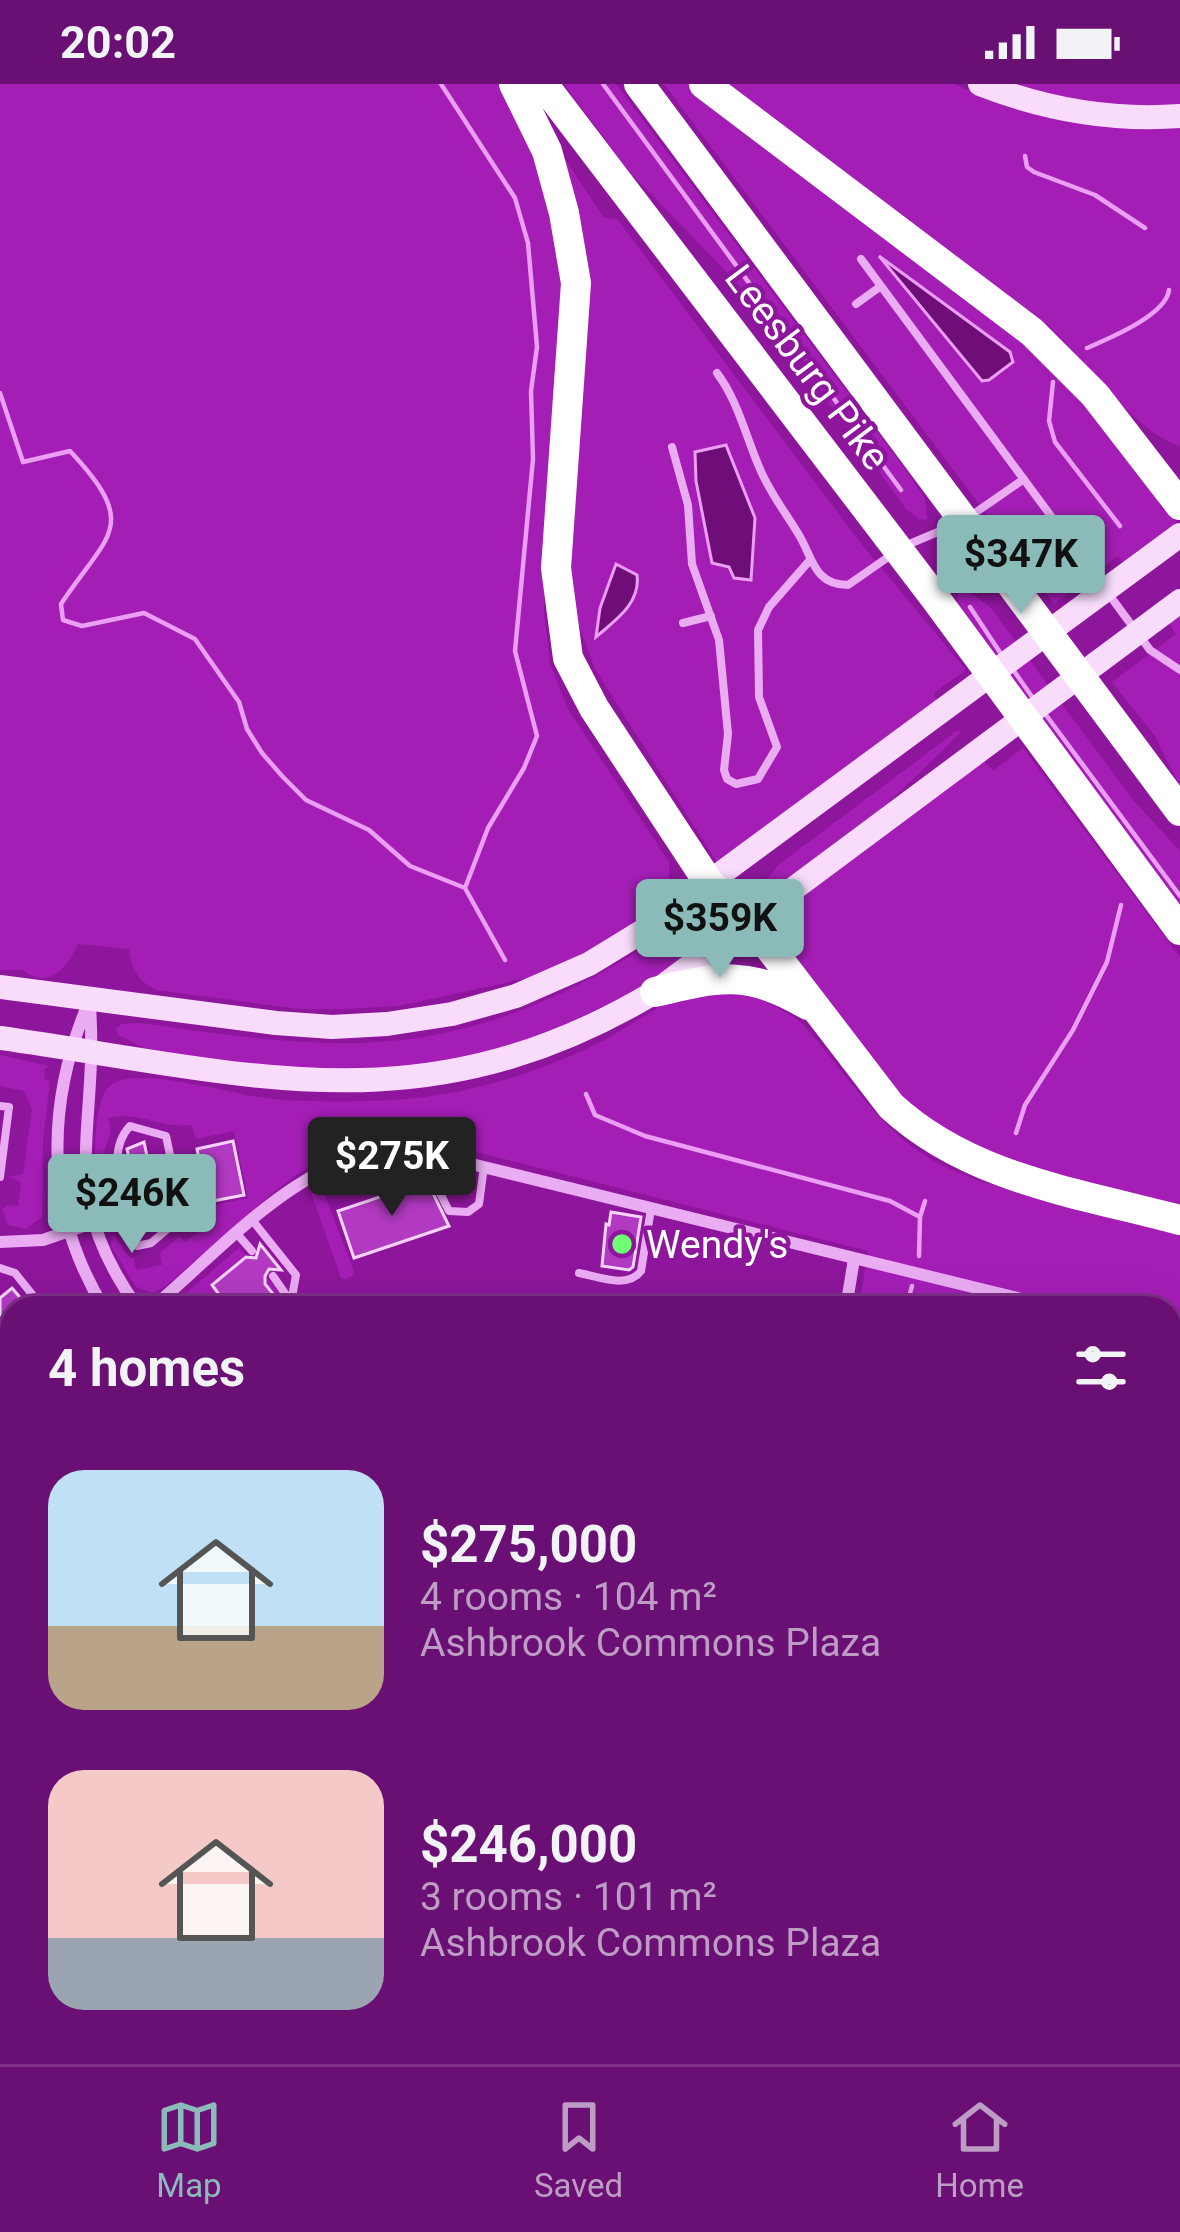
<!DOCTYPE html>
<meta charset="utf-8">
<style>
:root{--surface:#6a1075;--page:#6f197a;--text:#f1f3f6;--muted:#be9dc5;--line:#7d3087;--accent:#8bbbb9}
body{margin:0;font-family:Roboto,sans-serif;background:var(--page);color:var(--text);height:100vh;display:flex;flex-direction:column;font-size:45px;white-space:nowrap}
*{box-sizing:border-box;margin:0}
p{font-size:39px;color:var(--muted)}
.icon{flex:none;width:66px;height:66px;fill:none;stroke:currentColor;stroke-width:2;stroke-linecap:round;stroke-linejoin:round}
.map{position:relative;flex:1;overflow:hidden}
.sheet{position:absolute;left:0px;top:1212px;width:1182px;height:768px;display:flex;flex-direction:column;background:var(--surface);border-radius:36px 36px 0 0;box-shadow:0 12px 48px #0002,0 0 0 3px var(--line)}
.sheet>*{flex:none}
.price{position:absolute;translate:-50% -102px;padding:0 27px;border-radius:12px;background:var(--accent);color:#111;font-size:39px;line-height:78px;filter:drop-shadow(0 3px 6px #0008)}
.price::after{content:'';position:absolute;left:50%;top:72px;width:36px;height:27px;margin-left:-18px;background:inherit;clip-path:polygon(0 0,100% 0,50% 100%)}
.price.active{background:#222;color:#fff}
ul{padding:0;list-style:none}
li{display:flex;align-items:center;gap:36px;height:300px;padding:0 48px}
li span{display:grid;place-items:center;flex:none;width:336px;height:240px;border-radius:36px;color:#555}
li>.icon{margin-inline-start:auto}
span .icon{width:144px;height:144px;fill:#fffc;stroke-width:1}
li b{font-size:51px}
h2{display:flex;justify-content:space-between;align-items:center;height:144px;padding:0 48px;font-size:51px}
.status{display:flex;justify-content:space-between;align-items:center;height:84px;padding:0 60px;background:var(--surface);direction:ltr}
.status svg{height:33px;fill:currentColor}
.tabs{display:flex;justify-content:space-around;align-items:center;height:168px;border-top:3px solid var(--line);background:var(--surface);font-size:33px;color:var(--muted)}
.tabs a{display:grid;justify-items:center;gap:6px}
.tabs .active{color:var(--accent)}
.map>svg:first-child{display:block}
.green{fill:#a41eb6}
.water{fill:#6f0e79;stroke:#ea9ff5;stroke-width:3}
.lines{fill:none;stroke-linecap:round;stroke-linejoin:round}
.stream{stroke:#ea9ff5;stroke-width:4.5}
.building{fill:#b23ac2;stroke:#f8d4fd;stroke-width:3}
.service{stroke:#eaacf3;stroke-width:8}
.minor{stroke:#eaacf3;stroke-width:12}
.secondary{stroke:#f9dcfc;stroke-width:24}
.motorway{stroke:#fff;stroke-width:30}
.poi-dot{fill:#6eff74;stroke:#8e169c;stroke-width:4.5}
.labels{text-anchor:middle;stroke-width:9;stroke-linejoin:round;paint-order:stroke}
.street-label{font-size:39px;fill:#fff;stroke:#8e169c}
.poi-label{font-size:39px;fill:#fff;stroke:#8e169c;text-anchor:start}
</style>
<div class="status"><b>20:02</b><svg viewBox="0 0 49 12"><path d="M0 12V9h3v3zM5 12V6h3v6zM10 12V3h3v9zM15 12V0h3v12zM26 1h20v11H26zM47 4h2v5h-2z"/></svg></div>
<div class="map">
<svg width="1180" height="1980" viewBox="0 0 1180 1980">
<rect width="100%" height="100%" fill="#8e169c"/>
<path class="green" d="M 0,0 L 498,0 L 527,56 L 548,108 L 563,185 L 545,480 L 544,528 L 550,579 L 568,625 L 669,778 L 669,804 L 655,829 L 554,888 L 399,922 L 341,925 L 299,925 L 156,906 C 137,896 132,886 129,865 L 78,860 C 67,883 49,907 23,886 L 0,886 Z
M 564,0 L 616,0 L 908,389 L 925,415 L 927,436 L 919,435 L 906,425 L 776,246 L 738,200 L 627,85 Z
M 664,0 L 693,0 L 1015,248 L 1079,308 L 1160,417 L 1161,425 L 1167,426 L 1177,438 L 1123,478 L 1118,472 L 1054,520 Z
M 720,0 L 955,0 L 972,8 L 1180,43 L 1180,362 C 1133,348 1082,270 1041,235 Z
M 1007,0 L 1180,0 L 1180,23 L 1089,20 Z
M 563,72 L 604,134 L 617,135 L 863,462 L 966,586 L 934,609 L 937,617 L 718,780 L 595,585 L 574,528 L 568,482 Z
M 968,507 L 990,523 L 1134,717 L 1180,767 L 1180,825 L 956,518 L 959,509 Z
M 1180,531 L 1180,702 L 1155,652 L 1112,598 L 1176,550 L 1169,539 Z
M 958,646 L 960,649 C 918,689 817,797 762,802 L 778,781 Z
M 1023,664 L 1180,873 L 1180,1126 L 1000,1075 L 912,1029 L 764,840 L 983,676 L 993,687 Z
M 714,822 L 724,836 L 723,845 L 650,900 L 528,958 L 431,983 L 277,987 L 144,964 L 118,951 L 116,945 L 122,940 L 139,939 C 298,960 402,981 555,912 C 585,898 616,882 644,863 C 665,849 687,822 714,822 Z
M 748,902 C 764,922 788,924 806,944 C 841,983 868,1028 910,1061 C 967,1107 1106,1129 1180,1148 L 1180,1980 L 867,1980 L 877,1968 L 1170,1968 L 1170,1224 L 859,1224 L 868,1167 L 429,1056 C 321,1048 280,1105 204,1169 C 188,1182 172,1200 153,1209 L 136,1203 L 111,1162 L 114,1151 L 129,1173 L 134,1174 L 136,1186 L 162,1181 L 160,1169 L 179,1152 L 185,1158 L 198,1148 L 196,1144 L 213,1140 L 210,1122 L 248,1114 L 234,1047 L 196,1055 L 192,1041 C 158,1045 139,1026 108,1034 L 111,1048 L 104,1067 L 106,1116 L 100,1115 C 94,1092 90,1015 112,1000 C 140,982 230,1010 265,1014 C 298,1018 333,1018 366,1017 C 443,1017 520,996 588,964 C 624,948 657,920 693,907 C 709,901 731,903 748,902 Z
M 0,971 L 49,982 L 44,985 L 45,996 L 50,997 L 43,1056 L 42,1133 L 26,1145 L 8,1141 L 2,1126 L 7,1121 L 18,1122 L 21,1098 L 9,1093 L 23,1090 L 32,1025 L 24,1007 L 0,1002 Z
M 317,1097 L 332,1106 L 324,1109 L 353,1185 L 354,1191 L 346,1195 L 341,1194 L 310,1106 Z
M 239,1164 L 282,1210 L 281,1224 L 216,1224 L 204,1210 L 194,1216 L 187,1208 Z"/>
<path class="water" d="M 879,172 L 1010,268 L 1013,278 L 989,296 L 982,297 Z
M 726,361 L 755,434 L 751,496 L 734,494 L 729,483 L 712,479 L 696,397 L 695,368 Z
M 616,480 L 637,491 C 641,520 613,538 596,553 L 600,524 Z
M 972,1968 L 1121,1968 L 1122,1980 L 978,1980 Z"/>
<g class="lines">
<path class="stream" d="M 441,0 L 515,114 L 528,159 L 537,263 L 531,307 L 533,375 L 515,567 L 537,652 L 524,684 L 488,744 L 465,804
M 603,0 L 901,406
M 1025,72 L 1027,83 L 1034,88 L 1095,111 L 1145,144
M 1087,264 C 1110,254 1166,231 1169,206
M 1053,298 L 1049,337 L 1055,358 L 1120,442
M 0,309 L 23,378 L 70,367 C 141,443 108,449 61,520 L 63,536 L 82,542 L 144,529 L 195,555 L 239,618 L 247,645 L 262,669 L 283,693 L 306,716 L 369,746 L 410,782 L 465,804 L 505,876
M 970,523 L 1003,573
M 1014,587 L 1035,617
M 1046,631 L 1180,812
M 586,1010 L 595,1031 L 645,1052 L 890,1117 L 920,1133 L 919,1172
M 1016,1049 L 1025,1021 L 1073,946 L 1107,878 L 1121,821
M 920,1133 L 925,1117
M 906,1224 L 912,1202"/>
</g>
<path class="building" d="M 233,1057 L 244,1111 L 208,1118 L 197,1065 Z
M 144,1058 L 161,1139 L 145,1147 L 127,1065 Z
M 427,1097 L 449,1142 L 354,1174 L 338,1127 Z
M 611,1128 L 641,1133 L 633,1183 L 629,1186 L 602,1182 L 606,1140 L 609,1141 Z
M 260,1160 L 281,1186 L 269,1185 L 265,1192 L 265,1200 L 277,1215 L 266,1224 L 229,1224 L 212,1201 L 246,1173 L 256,1174 Z
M 12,1204 L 29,1224 L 12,1224 L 12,1279 L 0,1289 L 0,1214 Z"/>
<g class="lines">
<path class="service" d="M 861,175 L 1150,566 L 1180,586
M 856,220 L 881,202
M 717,289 C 738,317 746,353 760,385 C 770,409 786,429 799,451 C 813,474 814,501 848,501 L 894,469
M 672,363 L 688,421 L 692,480 L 719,556 L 728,650 L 724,686 L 727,695 L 736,700 L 758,695 L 777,663 L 759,613 L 758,546 L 769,523 L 810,476
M 972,431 L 1024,395
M 907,461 L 959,439
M 683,539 L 711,532
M 0,1022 L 9,1023 L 0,1093
M 429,1068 L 436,1101 L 449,1127 L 468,1128 L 479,1120 L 484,1082
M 329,1083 L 337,1100 C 368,1112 402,1091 416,1065
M 253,1137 L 296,1191 L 290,1224
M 93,1138 L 123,1130 C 120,1102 108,1065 130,1042 L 166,1052 L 183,1132 L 151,1159 L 137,1162 L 123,1130
M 238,1151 L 252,1167
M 0,1184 L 15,1189 L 43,1224
M 579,1189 C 599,1193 628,1205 641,1187 L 651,1125
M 273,1192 L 291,1218
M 1170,1294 L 1180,1307
M 0,1303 L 12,1293
M 1170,1596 L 1180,1610
M 0,1645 L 12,1625
M 1180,1886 L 1180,1902"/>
<path class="minor" d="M 90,915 C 45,1020 44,1126 104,1224
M 90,923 C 99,1049 54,1108 138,1224
M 0,1158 L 43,1156 L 92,1139
M 152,1224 C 224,1163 307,1065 406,1064 L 1058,1224
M 846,1224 L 854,1175
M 1170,1252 L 1180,1255
M 0,1353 L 12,1343
M 0,1715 L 12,1730
M 292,1968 L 303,1980
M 368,1968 L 377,1980
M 593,1968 L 594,1980
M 483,1980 L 498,1968
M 838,1980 L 850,1968"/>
<path class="secondary" d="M 980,0 C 1044,25 1112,37 1180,32
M 0,903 L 276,939 L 332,943 L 387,940 L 452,930 L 516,912 L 589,880 L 643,847 L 1180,451
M 0,954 C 248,989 422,1047 655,908 L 1180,517
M 0,1841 L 12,1857
M 0,1896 L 12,1912
M 55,1968 L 64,1980
M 97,1968 L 106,1980"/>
<path class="motorway" d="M 514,0 L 547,67 L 564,129 L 576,199 L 556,484 L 568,574 L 594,624 L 709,799 L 750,838 L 891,1022 C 970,1095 1079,1109 1180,1136
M 543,0 L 935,514 L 1180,846
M 639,0 L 1180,727
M 704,0 L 1032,248 L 1095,311 L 1180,421
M 655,908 C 720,892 748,886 808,921"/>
</g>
<circle class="poi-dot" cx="622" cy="1160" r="12"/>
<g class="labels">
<g class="street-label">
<text transform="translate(808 283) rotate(53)" y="14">Leesburg Pike</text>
</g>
<g class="poi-label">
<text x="646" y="1174">Wendy's</text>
</g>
</g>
</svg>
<b class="price" style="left:1021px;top:533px">$347K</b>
<b class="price" style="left:720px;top:897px">$359K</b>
<b class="price active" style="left:392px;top:1135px">$275K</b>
<b class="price" style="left:132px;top:1172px">$246K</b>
<section class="sheet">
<h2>4 homes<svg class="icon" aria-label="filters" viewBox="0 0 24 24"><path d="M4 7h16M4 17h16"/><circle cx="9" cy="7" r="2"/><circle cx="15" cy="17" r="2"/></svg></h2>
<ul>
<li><span style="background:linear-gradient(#bfe0f5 65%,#b9a48a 0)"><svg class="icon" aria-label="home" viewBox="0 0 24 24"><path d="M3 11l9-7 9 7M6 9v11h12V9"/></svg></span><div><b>$275,000</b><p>4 rooms · 104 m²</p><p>Ashbrook Commons Plaza</p></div></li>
<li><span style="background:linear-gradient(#f6c9c9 70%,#9aa5b1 0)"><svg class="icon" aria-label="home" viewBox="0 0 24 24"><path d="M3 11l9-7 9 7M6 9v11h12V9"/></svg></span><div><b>$246,000</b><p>3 rooms · 101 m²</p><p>Ashbrook Commons Plaza</p></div></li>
</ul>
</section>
</div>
<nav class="tabs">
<a class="active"><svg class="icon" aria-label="map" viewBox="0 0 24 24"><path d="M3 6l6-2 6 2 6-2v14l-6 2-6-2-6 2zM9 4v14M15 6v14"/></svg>Map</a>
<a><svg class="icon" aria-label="saved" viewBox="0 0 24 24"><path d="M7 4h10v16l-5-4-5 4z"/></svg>Saved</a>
<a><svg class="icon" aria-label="home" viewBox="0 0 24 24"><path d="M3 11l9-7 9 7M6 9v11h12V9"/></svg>Home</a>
</nav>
